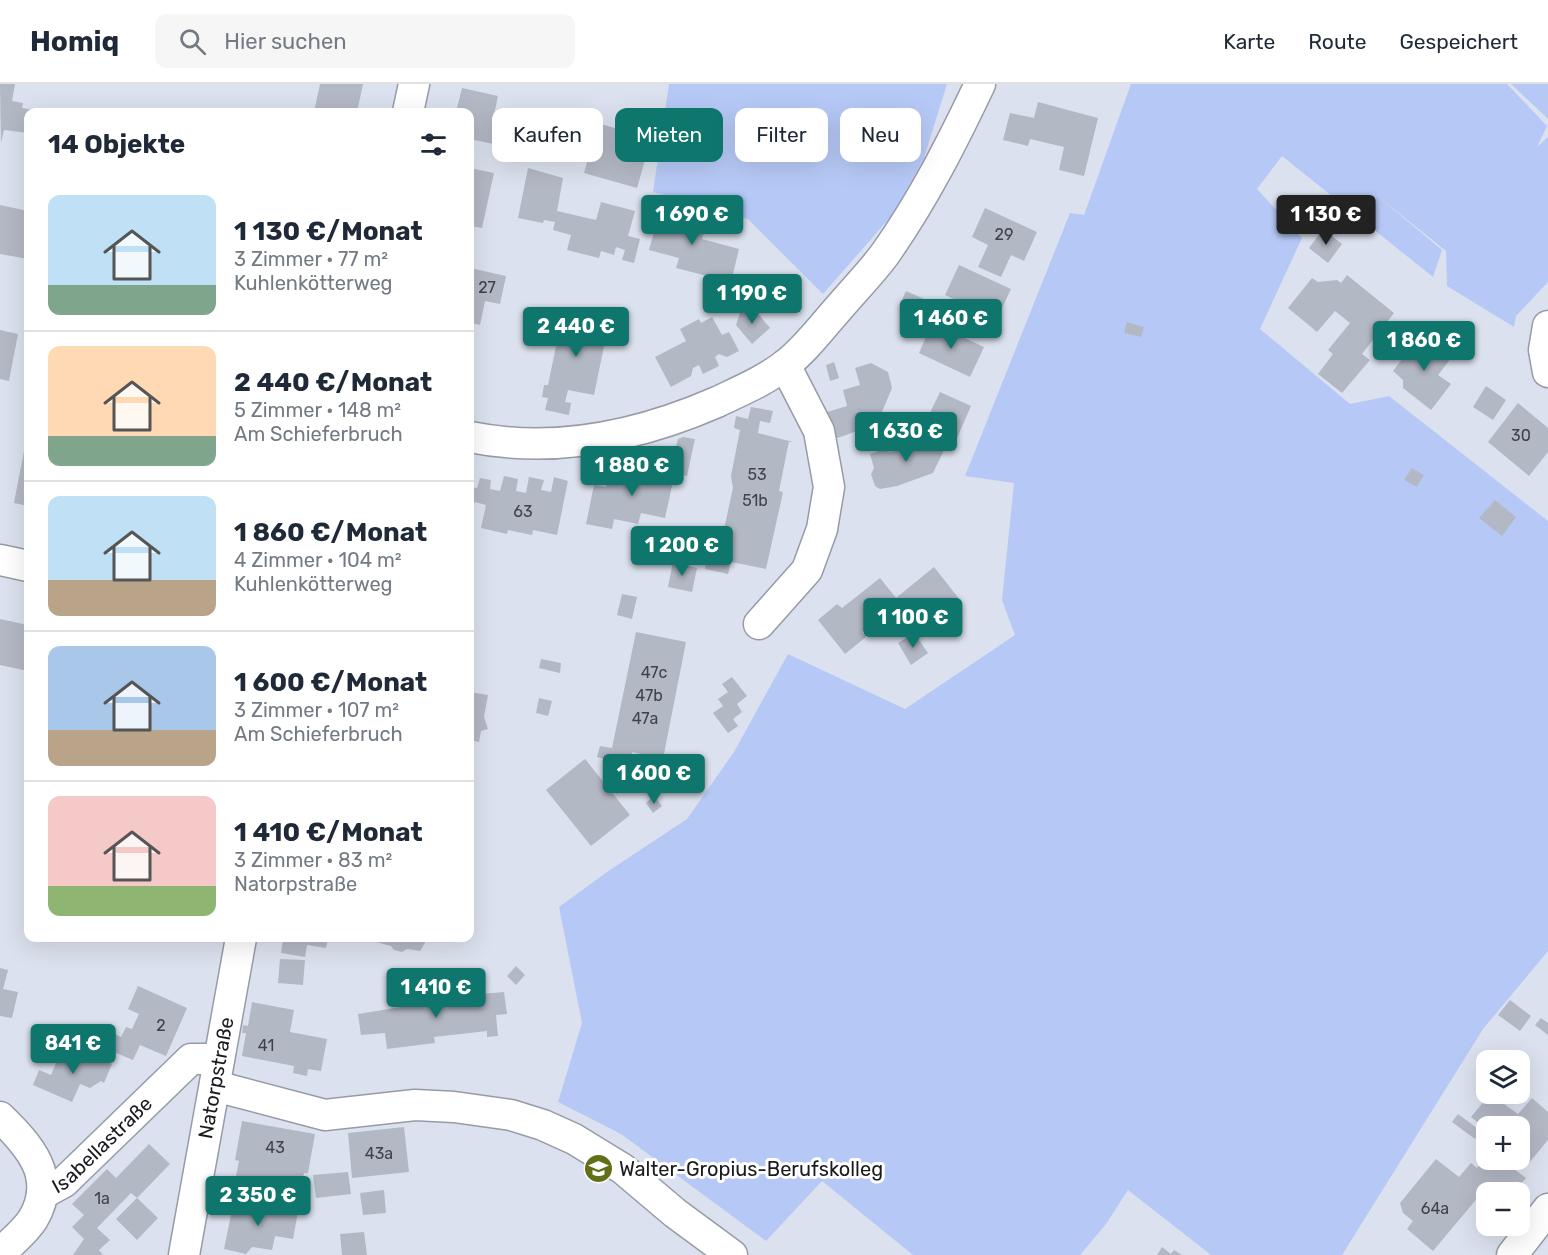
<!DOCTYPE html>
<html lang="de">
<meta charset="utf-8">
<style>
:root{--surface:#fff;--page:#f6f6f7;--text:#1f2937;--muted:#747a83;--line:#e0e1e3;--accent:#0f766e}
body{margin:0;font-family:Rubik,sans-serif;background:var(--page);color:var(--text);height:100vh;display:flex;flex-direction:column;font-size:22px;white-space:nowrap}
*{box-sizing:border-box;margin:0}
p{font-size:20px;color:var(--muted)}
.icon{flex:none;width:33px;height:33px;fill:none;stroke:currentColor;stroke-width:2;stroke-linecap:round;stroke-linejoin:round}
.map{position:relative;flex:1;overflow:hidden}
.drawer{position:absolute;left:24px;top:24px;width:450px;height:834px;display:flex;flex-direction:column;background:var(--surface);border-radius:12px;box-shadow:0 6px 24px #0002}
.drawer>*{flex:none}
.hud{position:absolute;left:492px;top:24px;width:570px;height:54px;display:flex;gap:12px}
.tools{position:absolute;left:1476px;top:966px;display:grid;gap:12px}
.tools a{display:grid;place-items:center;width:54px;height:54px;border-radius:12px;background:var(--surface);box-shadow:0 6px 24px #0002;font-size:30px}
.price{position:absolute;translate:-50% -51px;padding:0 14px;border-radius:6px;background:var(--accent);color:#fff;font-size:20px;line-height:39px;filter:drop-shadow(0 2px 3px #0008)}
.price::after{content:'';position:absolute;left:50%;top:36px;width:18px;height:14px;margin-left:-9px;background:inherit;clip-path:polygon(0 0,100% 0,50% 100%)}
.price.current{background:#222;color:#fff}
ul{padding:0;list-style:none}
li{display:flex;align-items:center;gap:18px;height:150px;padding:0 24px}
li+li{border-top:2px solid var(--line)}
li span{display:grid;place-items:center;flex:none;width:168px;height:120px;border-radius:12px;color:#555}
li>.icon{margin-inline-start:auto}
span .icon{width:72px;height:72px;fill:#fffc;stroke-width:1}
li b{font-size:26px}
h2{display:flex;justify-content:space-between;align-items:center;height:72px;padding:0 24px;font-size:26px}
.tag{padding:0 21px;border-radius:12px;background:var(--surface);box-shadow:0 6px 24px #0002;font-size:21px;line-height:54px}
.tag.current{background:var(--accent);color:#fff}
header{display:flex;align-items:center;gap:36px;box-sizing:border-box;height:84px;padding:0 30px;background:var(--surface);border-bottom:2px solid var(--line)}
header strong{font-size:28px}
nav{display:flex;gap:33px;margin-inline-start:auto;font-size:21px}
.search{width:420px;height:54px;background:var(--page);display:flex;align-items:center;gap:15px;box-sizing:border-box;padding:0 21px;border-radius:12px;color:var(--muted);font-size:22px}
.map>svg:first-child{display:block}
.green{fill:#b6c9f6}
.building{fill:#b3b8c5}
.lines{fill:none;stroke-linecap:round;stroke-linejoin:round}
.minor-casing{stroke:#969ba7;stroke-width:33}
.minor{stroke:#fff;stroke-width:30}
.labels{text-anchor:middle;stroke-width:6;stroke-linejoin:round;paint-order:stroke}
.number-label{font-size:16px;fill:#404248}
.street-label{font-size:20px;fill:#191b1f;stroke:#fff}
.poi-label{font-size:20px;fill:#191b1f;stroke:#fff;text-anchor:start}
</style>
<header>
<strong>Homiq</strong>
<div class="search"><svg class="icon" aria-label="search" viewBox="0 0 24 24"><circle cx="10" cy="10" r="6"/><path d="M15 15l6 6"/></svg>Hier suchen</div>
<nav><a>Karte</a><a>Route</a><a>Gespeichert</a></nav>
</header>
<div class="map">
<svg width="1548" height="1171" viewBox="0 0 1548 1171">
<rect width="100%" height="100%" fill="#dbe1ee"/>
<path class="green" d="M 669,0 L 947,0 L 924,74 L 894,129 L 823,210 L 748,135 L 653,108 Z
M 1131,0 L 1507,0 L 1547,42 L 1537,63 L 1548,53 L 1548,198 L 1516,232 L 1514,243 L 1447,202 L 1446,167 L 1380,114 L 1442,166 L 1433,193 L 1282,72 L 1257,105 L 1302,154 L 1260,245 L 1350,320 L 1389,312 L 1548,437 L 1548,867 L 1483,945 L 1342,1171 L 1211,1171 L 1128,1106 L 1106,1140 L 1080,1171 L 913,1171 L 822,1097 L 766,1157 L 621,1050 L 558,1018 L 582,939 L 559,823 L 607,788 L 687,735 L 734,668 L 788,570 L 905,625 L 1015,551 L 1002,516 L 1014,399 L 965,392 L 1070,129 L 1084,131 Z
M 1511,0 L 1548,0 L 1548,35 Z"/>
<path class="building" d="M 0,0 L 15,0 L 12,17 L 23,19 L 22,24 L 39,27 L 28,28 L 28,49 L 4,46 L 1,59 Z
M 320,0 L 363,0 L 357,28 L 314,28 Z
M 462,4 L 498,12 L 492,40 L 525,48 L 522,66 L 470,55 L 470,28 L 456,28 Z
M 1038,18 L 1098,34 L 1084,92 L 1059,86 L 1064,63 L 1030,55 L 1028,62 L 1003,56 L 1010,29 L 1034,34 Z
M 598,39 L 651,55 L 637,104 L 584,89 Z
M 470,84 L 494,89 L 482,144 L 470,142 Z
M 528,84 L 563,94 L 557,127 L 596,136 L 601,118 L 635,127 L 628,152 L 640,155 L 634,179 L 622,176 L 625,166 L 616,163 L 614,171 L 601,167 L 599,174 L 567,166 L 571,151 L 553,146 L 555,138 L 544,136 L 543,139 L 518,134 Z
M 662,120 L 692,128 L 688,143 L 704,147 L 702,155 L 739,165 L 731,198 L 676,184 L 679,174 L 649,166 Z
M 0,121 L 28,127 L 28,175 L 0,170 Z
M 985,124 L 1037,148 L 1024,177 L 1011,171 L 1001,193 L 978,183 L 988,161 L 972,153 Z
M 1323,145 L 1342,160 L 1328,179 L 1309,164 Z
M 959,181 L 1011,205 L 997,235 L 945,211 Z
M 470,184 L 506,192 L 500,220 L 485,217 L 480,241 L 470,239 Z
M 1347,191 L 1394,229 L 1362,270 L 1370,276 L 1342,309 L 1318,290 L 1333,270 L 1328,266 L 1350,239 L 1335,227 L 1317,248 L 1288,224 L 1312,194 L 1318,198 L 1337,196 L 1341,199 Z
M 906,207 L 940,222 L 935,233 L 901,218 Z
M 742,223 L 755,226 L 770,244 L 752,260 L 736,241 Z
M 564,224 L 610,233 L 594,311 L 568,306 L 565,318 L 571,319 L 569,331 L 545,326 L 548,314 L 542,313 L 544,301 L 548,301 Z
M 712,233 L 722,251 L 729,248 L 739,267 L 727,273 L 719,270 L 715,273 L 719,282 L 703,290 L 699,281 L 693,284 L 691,292 L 671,303 L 655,273 L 686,257 L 680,245 L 699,235 L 701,239 Z
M 1127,238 L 1144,243 L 1141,253 L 1124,249 Z
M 932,239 L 984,263 L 970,293 L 919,269 Z
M 0,246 L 18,250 L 9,297 L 0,295 Z
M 1425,252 L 1452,273 L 1438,291 L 1451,300 L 1431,326 L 1403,304 L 1403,296 L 1393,287 L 1415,258 L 1419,260 Z
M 834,278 L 839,294 L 830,297 L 826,281 Z
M 871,279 L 888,288 L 892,304 L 879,335 L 866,338 L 868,343 L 832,356 L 824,329 L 847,322 L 843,306 L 860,301 L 855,284 Z
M 1486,302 L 1506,316 L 1493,336 L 1473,323 Z
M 940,308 L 971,322 L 957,354 L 925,339 Z
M 1518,319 L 1548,344 L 1548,368 L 1529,392 L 1488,358 Z
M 751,323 L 773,327 L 770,339 L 760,337 L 758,349 L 793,358 L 789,358 L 788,362 L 779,407 L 783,408 L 766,485 L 731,478 L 728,490 L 705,485 L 707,473 L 717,475 L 718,473 L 733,404 L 731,392 L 740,346 L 734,344 L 736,332 L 748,335 Z
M 27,351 L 28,351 L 28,422 L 14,419 Z
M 921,351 L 946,362 L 933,389 L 897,402 L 880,405 L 875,402 L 871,390 L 874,384 L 870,370 L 888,364 L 889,368 L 910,362 L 915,364 Z
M 683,353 L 695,355 L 687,392 L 679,390 L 681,376 L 673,375 L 678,355 Z
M 662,376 L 677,379 L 665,434 L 641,429 L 638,440 L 614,435 L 612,445 L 586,440 L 594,401 L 606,403 L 609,388 L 624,391 L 623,396 L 632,398 L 635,383 L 650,386 L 649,389 L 658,391 Z
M 1412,384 L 1424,391 L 1417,403 L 1404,396 Z
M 504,392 L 518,395 L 516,407 L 526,409 L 529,393 L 544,396 L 541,406 L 551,408 L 554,393 L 568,397 L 557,451 L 533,446 L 532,451 L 508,446 L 507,450 L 481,444 L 486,421 L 475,418 L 472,426 L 470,425 L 470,403 L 477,404 L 480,394 L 491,396 L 490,405 L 500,407 Z
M 1495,416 L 1516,433 L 1502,452 L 1479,434 Z
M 673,478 L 697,484 L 692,508 L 668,503 Z
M 934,483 L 960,516 L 929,540 L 919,528 L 896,546 L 883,531 L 862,548 L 866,553 L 845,570 L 818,536 L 837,520 L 842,524 L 880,494 L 896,514 Z
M 622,510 L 637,513 L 632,535 L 617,531 Z
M 0,535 L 28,541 L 28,587 L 0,581 Z
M 636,548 L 686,558 L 663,675 L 632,668 L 630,680 L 636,682 L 633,693 L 609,688 L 611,677 L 597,673 L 600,662 L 612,664 Z
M 914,549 L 928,569 L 911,581 L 898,559 Z
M 541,575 L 561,579 L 560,589 L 539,584 Z
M 732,593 L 747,612 L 737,620 L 742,628 L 733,635 L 738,642 L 728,649 L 713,629 L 723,622 L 718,615 L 728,608 L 722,600 Z
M 470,608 L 488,611 L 484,633 L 488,645 L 481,647 L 479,658 L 470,656 Z
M 539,614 L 552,617 L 548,632 L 536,629 Z
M 585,675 L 630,731 L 591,762 L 546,706 Z
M 654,712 L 662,722 L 653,729 L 646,719 Z
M 289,854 L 328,854 L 326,864 L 307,861 L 305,873 L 281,869 L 283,856 L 288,857 Z
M 377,854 L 428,854 L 420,867 L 407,865 L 402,868 L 394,866 L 391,862 L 376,858 Z
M 280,875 L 305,876 L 303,901 L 278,899 Z
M 516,882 L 525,891 L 516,901 L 507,892 Z
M 0,884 L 8,886 L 3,905 L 18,908 L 12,934 L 0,932 Z
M 138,902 L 187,924 L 166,972 L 140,961 L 133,976 L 85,956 L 92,940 L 121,953 L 126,943 L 132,945 L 139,930 L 128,925 Z
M 482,906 L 482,910 L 504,908 L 507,930 L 496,931 L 498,952 L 487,953 L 487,947 L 434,953 L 435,959 L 387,965 L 385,949 L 361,951 L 358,930 L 431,918 L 430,912 Z
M 1510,916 L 1531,932 L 1520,947 L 1498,931 Z
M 252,918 L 294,926 L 290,948 L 327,955 L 321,987 L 308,985 L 307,992 L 293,989 L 294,982 L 242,972 L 246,949 L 242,949 L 243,941 L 248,942 Z
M 1541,934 L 1548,939 L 1548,951 L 1535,941 Z
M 62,965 L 85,974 L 91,971 L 112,980 L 104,999 L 101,997 L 90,1004 L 80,1000 L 72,1018 L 33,1001 L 39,986 L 51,991 Z
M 1490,1010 L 1518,1030 L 1532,1014 L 1548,1028 L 1548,1056 L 1528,1080 L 1520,1072 L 1520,1042 L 1486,1042 L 1486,1045 L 1471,1033 Z
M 1458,1030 L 1481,1047 L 1475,1055 L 1452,1038 Z
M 242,1037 L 315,1050 L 308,1089 L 304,1089 L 301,1103 L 236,1092 L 239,1077 L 235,1076 Z
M 404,1043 L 409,1088 L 352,1094 L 348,1049 Z
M 149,1060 L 170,1080 L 137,1114 L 158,1134 L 137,1156 L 116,1135 L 137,1114 L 131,1109 L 97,1144 L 110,1156 L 99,1166 L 103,1171 L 73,1171 L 84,1155 L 72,1143 L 84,1131 L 72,1120 L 107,1085 L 116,1094 Z
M 1486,1073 L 1486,1076 L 1502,1076 L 1526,1094 L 1514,1108 L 1486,1108 L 1486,1116 L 1480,1111 L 1433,1167 L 1407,1145 L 1413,1137 L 1403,1129 L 1400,1119 L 1436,1075 L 1459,1093 L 1471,1079 L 1477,1084 Z
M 348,1088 L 351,1110 L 316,1114 L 313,1091 Z
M 384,1106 L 386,1129 L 363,1131 L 360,1109 Z
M 234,1116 L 298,1128 L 293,1155 L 275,1152 L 272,1166 L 252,1163 L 246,1170 L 224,1165 Z
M 364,1148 L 367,1171 L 342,1171 L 340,1150 Z
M 1162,1163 L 1171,1170 L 1174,1166 L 1182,1171 L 1157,1171 Z"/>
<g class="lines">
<defs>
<g id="minor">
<path d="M 408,28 L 414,0"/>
<path d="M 1548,242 L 1544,266 L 1548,288"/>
<path d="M 470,353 C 554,370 639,352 717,318 C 740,307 764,297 785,281 C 805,266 821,244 838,225 C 853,207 871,189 885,170 C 923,116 952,59 980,0"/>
<path d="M 0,476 L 28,482"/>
<path d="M 759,540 L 807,486 L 822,445 L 829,403 L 819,347 L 785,281"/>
<path d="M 215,1002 L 325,1031 L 415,1021 L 454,1023 L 511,1031 L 543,1041 L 574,1055 L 623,1085 L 675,1129 L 732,1171"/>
<path d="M 0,1033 C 29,1061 58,1093 33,1135 C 25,1148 10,1159 0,1170"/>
<path id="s1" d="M 42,1110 L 64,1098 L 191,975 L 219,975"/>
<path id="s2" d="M 184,1171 L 241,854"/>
<path d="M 1512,1171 L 1548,1125"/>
</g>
</defs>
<use href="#minor" class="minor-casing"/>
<use href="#minor" class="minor"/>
</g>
<defs>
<symbol id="school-disc" viewBox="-11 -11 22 22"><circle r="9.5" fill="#636f18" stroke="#fff"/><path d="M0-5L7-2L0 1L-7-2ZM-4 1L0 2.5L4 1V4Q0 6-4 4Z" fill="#fff"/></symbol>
</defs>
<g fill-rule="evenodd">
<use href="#school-disc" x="582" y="1068" width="33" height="33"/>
</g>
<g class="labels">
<g class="number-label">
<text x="1004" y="156">29</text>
<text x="487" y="209">27</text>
<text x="1521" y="357">30</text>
<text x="757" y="396">53</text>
<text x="755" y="422">51b</text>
<text x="523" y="433">63</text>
<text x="654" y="594">47c</text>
<text x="649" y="617">47b</text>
<text x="645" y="640">47a</text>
<text x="161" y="947">2</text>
<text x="266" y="967">41</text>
<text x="275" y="1069">43</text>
<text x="379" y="1075">43a</text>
<text x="102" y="1120">1a</text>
<text x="1435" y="1130">64a</text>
</g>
<g class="street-label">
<text dy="7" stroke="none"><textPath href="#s2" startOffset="180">Natorpstraße</textPath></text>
<text dy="7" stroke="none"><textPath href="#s1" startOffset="78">Isabellastraße</textPath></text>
</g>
<g class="poi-label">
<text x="619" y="1092">Walter-Gropius-Berufskolleg</text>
</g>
</g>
</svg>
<div class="tools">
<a><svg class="icon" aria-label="layers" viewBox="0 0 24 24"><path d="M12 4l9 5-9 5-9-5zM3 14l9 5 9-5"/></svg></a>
<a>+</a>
<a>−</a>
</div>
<b class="price" style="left:692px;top:162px">1 690 €</b>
<b class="price current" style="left:1326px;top:162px">1 130 €</b>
<b class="price" style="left:752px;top:241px">1 190 €</b>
<b class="price" style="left:951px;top:266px">1 460 €</b>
<b class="price" style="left:576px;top:274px">2 440 €</b>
<b class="price" style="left:1424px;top:288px">1 860 €</b>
<b class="price" style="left:906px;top:379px">1 630 €</b>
<b class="price" style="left:632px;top:413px">1 880 €</b>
<b class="price" style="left:682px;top:493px">1 200 €</b>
<b class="price" style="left:913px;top:565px">1 100 €</b>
<b class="price" style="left:654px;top:721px">1 600 €</b>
<b class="price" style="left:436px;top:935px">1 410 €</b>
<b class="price" style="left:73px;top:991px">841 €</b>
<b class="price" style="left:258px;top:1143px">2 350 €</b>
<div class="hud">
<a class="tag">Kaufen</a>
<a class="tag current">Mieten</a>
<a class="tag">Filter</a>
<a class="tag">Neu</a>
</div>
<section class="drawer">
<h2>14 Objekte<svg class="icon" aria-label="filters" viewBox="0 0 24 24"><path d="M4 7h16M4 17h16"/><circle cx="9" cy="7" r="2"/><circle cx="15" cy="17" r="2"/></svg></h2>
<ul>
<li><span style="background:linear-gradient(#bfe0f5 75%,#7fa58c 0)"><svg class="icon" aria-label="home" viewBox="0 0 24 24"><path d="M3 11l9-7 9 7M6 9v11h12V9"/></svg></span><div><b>1 130 €/Monat</b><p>3 Zimmer · 77 m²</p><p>Kuhlenkötterweg</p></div></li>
<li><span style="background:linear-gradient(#ffd9b3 75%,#7fa58c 0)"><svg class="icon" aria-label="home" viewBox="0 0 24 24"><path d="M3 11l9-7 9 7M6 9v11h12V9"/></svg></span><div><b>2 440 €/Monat</b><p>5 Zimmer · 148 m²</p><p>Am Schieferbruch</p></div></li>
<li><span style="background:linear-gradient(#bfe0f5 70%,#b9a48a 0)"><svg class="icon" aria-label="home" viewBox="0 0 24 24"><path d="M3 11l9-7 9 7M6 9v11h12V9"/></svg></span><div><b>1 860 €/Monat</b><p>4 Zimmer · 104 m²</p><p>Kuhlenkötterweg</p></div></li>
<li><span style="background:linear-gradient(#a9c7e8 70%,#b9a48a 0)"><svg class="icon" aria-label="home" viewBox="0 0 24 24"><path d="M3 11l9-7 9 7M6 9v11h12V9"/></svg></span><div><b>1 600 €/Monat</b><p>3 Zimmer · 107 m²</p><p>Am Schieferbruch</p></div></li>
<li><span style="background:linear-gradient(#f6c9c9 75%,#8fb573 0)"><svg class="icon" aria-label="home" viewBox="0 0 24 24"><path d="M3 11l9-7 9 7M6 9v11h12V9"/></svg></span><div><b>1 410 €/Monat</b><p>3 Zimmer · 83 m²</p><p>Natorpstraße</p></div></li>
</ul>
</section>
</div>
